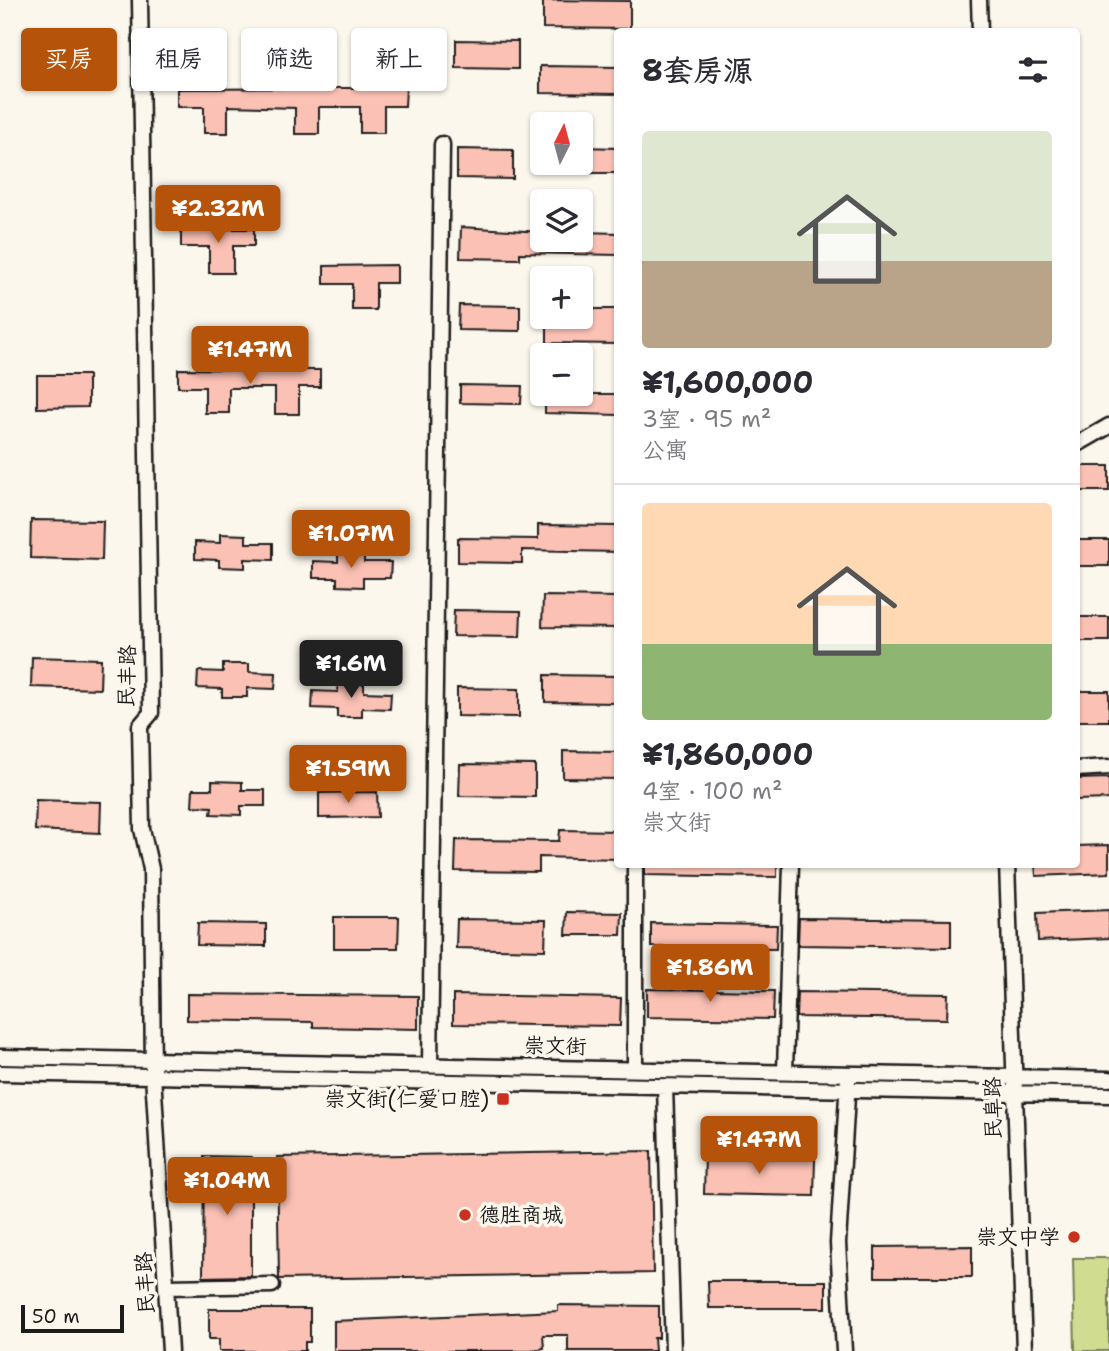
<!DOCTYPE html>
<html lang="zh">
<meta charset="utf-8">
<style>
:root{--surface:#fff;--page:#f2f2f3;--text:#2b2b33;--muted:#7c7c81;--line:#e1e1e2;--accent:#b45309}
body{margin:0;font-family:"Shantell Sans","LXGW WenKai TC",sans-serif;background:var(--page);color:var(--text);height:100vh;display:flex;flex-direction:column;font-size:26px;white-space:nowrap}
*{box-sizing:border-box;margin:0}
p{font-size:23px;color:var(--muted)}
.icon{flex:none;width:38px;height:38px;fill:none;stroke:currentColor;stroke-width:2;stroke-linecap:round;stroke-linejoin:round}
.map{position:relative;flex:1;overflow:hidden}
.details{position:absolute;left:614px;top:28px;width:466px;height:840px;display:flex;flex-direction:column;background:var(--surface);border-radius:7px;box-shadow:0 2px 5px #0004}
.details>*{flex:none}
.top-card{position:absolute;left:21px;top:28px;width:488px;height:63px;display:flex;gap:14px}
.needle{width:46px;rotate:6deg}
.controls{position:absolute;left:530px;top:112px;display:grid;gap:14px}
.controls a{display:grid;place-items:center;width:63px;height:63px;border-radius:7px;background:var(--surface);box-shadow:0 2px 5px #0004;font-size:35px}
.scale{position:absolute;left:21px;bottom:18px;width:103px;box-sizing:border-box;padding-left:7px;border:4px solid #1c1c1c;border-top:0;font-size:19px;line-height:24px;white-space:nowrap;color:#1c1c1c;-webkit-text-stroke:5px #fbf7ec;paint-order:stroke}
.price{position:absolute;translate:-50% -60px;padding:0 16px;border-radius:7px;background:var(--accent);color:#fff;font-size:23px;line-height:46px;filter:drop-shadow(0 2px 4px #0008)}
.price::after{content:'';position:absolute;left:50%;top:42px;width:21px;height:16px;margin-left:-10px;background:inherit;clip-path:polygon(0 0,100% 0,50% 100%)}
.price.current{background:#222;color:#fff}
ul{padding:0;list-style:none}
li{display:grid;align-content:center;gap:14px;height:371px;padding:0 28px}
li+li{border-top:2px solid var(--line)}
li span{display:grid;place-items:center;height:217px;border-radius:7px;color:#555}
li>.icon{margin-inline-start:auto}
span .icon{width:126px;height:126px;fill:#fffc;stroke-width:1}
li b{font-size:30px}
h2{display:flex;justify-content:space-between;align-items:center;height:84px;padding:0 28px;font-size:30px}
.pill{padding:0 24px;border-radius:7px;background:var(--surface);box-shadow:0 2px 5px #0004;font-size:24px;line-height:63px}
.pill.current{background:var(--accent);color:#fff}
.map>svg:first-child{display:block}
.green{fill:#d0dd90;stroke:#767c56;stroke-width:2}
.building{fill:#fcc1b5;stroke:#1c1c1c;stroke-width:2}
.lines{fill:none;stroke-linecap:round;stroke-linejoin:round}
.minor-casing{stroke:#1c1c1c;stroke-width:19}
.minor{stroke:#fbf7ec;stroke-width:14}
.poi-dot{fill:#c8321e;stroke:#fbf7ec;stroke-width:2.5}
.labels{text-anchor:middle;stroke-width:7;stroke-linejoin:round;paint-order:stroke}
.street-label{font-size:21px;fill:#1c1c1c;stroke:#fbf7ec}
.poi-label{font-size:21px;fill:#1c1c1c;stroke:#fbf7ec;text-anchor:end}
</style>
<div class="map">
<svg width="1109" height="1351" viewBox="0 0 1109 1351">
<rect width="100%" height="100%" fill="#fbf7ec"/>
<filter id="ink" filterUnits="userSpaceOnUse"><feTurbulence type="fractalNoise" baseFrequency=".0143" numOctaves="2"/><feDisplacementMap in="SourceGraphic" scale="14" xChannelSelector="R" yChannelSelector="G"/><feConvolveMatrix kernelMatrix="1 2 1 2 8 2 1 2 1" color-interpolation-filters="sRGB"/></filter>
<g filter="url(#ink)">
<path class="green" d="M 1073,1258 L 1109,1258 L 1109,1351 L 1075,1351 Z"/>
<path class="building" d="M 543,0 L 630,1 L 630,29 L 543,28 Z
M 456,40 L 518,41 L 518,69 L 456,68 Z
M 540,66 L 618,67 L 618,94 L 540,93 Z
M 333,88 L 406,88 L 405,106 L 384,106 L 384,133 L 360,133 L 360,107 L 319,107 L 319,134 L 295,134 L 295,108 L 228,106 L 228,133 L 204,133 L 204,107 L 177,107 L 177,89 Z
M 581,147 L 618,148 L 618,173 L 581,173 Z
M 457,149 L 513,150 L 513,179 L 457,178 Z
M 461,227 L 542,232 L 542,240 L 581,240 L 581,232 L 618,233 L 618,255 L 520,253 L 520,259 L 460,258 Z
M 181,229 L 254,229 L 254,246 L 233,246 L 233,273 L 209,273 L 209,247 L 181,247 Z
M 397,265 L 397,283 L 376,283 L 376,310 L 352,310 L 352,284 L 324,284 L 324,266 Z
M 459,305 L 520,306 L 520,331 L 458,330 Z
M 581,309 L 618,309 L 618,344 L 547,343 L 547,317 L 581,317 Z
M 178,369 L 320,370 L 320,387 L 299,387 L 299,414 L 275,414 L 275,388 L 229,388 L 229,413 L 205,413 L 205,387 L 178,387 Z
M 37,375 L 88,375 L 88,407 L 37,408 Z
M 460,385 L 522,386 L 521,404 L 460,403 Z
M 545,394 L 618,394 L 618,415 L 545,413 Z
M 1076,466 L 1109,466 L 1109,491 L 1076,491 Z
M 31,520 L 103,521 L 102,560 L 30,558 Z
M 538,525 L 618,526 L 618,552 L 522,550 L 522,563 L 458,562 L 458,538 L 538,539 Z
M 220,534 L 246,535 L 246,543 L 273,543 L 273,560 L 245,559 L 245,568 L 219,567 L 219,560 L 195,559 L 195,542 L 220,543 Z
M 1076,540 L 1109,540 L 1109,566 L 1076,566 Z
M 338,553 L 364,554 L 364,562 L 391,562 L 390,578 L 363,578 L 363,587 L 337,586 L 337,578 L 313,578 L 313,561 L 338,562 Z
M 543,596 L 618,597 L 618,628 L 542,627 Z
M 454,610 L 521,611 L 520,637 L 453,636 Z
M 1076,617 L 1109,617 L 1109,641 L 1076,641 Z
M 32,657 L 101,659 L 100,689 L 31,687 Z
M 223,664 L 249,664 L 249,672 L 276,673 L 275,689 L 247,688 L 247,697 L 222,697 L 222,689 L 197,688 L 198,671 L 223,672 Z
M 545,675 L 618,676 L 618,703 L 545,702 Z
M 338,684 L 364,684 L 364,692 L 391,693 L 390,709 L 362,708 L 362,717 L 337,717 L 337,709 L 312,708 L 313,691 L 338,692 Z
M 457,688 L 519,689 L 519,717 L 457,716 Z
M 1076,691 L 1109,691 L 1109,721 L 1076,721 Z
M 563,751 L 618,752 L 618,779 L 563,778 Z
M 460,764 L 535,765 L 535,797 L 459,796 Z
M 1109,778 L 1109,799 L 1076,800 L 1076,779 Z
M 212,781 L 242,782 L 242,790 L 265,790 L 265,806 L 241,806 L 241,815 L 211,814 L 212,807 L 192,806 L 193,789 L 212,789 Z
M 377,792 L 378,817 L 319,818 L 319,793 Z
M 36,800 L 101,802 L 100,833 L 35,830 Z
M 560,830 L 618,831 L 618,859 L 539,857 L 539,872 L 455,871 L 456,840 L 559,841 Z
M 1109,845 L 1109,873 L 1036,876 L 1035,864 L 1076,864 L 1076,846 Z
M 645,864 L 777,864 L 777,877 L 645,875 Z
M 1109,910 L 1109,938 L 1038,941 L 1037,913 Z
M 567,912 L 622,913 L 621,935 L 566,935 Z
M 334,917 L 399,917 L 398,948 L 334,948 Z
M 799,918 L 951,920 L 951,947 L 798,945 Z
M 457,919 L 546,920 L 545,950 L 456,948 Z
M 198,923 L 266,924 L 266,946 L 197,945 Z
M 651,923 L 777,925 L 776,949 L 651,947 Z
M 647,989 L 774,991 L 773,1019 L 647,1017 Z
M 797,992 L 948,994 L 947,1019 L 796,1017 Z
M 187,994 L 418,996 L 418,1029 L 313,1027 L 313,1022 L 187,1020 Z
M 453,995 L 621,998 L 620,1026 L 453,1024 Z
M 651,1151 L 653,1273 L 279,1279 L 277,1157 Z
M 204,1156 L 251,1157 L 251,1276 L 203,1277 Z
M 705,1157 L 815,1159 L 814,1196 L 704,1194 Z
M 972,1246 L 972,1277 L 875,1277 L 875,1247 Z
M 708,1281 L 826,1281 L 826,1308 L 709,1308 Z
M 558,1305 L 659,1306 L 659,1338 L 654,1338 L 655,1351 L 568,1351 L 568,1335 L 543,1335 L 544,1348 L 531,1351 L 334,1351 L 334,1321 L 558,1311 Z
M 209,1309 L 310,1309 L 310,1342 L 305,1342 L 305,1351 L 219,1351 L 219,1339 L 209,1339 Z"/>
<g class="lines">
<defs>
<path id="minor" d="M 140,0 L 151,713 L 140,726 L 142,829 L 151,869 L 153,1075 L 170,1351
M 979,0 L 980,32
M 1076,445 L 1109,426
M 1076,769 L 1109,767
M 1007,864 L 1024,1351
M 0,1057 L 1109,1079
M 430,1065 L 442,144
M 635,1069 L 635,864
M 785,1072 L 791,864
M 0,1073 L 1109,1095
M 665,1086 L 673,1351
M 167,1287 L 272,1285
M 844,1351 L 838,1243 L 848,1080"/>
</defs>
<use href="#minor" class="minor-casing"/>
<use href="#minor" class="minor"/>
</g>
</g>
<g class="poi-dot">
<rect x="496" y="1092" width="14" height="14" rx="3.5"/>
<circle cx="465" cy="1215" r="7"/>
<circle cx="1074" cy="1237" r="7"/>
</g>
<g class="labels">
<g class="street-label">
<text transform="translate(127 676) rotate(-88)" y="7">民丰路</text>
<text transform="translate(555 1046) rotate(1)" y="7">崇文街</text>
<text transform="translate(993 1108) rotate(-91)" y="7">民阜路</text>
<text transform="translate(145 1283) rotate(-93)" y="7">民丰路</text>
</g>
<g class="poi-label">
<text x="489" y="1106">崇文街(仁爱口腔)</text>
<text x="479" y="1222" text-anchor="start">德胜商城</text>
<text x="1060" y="1244">崇文中学</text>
</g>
</g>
</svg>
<div class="controls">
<a><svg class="needle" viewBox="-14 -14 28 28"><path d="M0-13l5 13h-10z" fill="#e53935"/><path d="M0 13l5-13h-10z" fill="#7c7c81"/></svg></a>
<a><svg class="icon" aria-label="layers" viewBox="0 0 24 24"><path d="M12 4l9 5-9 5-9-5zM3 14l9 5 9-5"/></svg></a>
<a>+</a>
<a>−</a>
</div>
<div class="scale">50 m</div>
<b class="price" style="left:218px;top:245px">¥2.32M</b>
<b class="price" style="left:250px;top:386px">¥1.47M</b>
<b class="price" style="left:351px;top:570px">¥1.07M</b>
<b class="price current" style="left:351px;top:700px">¥1.6M</b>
<b class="price" style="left:348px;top:805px">¥1.59M</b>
<b class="price" style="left:710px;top:1004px">¥1.86M</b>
<b class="price" style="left:759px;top:1176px">¥1.47M</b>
<b class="price" style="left:227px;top:1217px">¥1.04M</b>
<div class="top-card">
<a class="pill current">买房</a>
<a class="pill">租房</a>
<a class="pill">筛选</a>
<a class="pill">新上</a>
</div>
<section class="details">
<h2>8套房源<svg class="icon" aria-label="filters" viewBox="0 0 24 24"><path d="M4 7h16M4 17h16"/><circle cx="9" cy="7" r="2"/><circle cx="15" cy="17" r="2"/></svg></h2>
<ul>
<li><span style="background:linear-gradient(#dfe7d0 60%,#b9a48a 0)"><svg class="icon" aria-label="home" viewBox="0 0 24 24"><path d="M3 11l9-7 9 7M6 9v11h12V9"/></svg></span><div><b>¥1,600,000</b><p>3室 · 95 m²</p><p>公寓</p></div></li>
<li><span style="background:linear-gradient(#ffd9b3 65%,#8fb573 0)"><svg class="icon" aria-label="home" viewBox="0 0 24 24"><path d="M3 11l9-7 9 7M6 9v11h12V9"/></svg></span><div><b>¥1,860,000</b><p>4室 · 100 m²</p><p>崇文街</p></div></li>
</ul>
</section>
</div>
